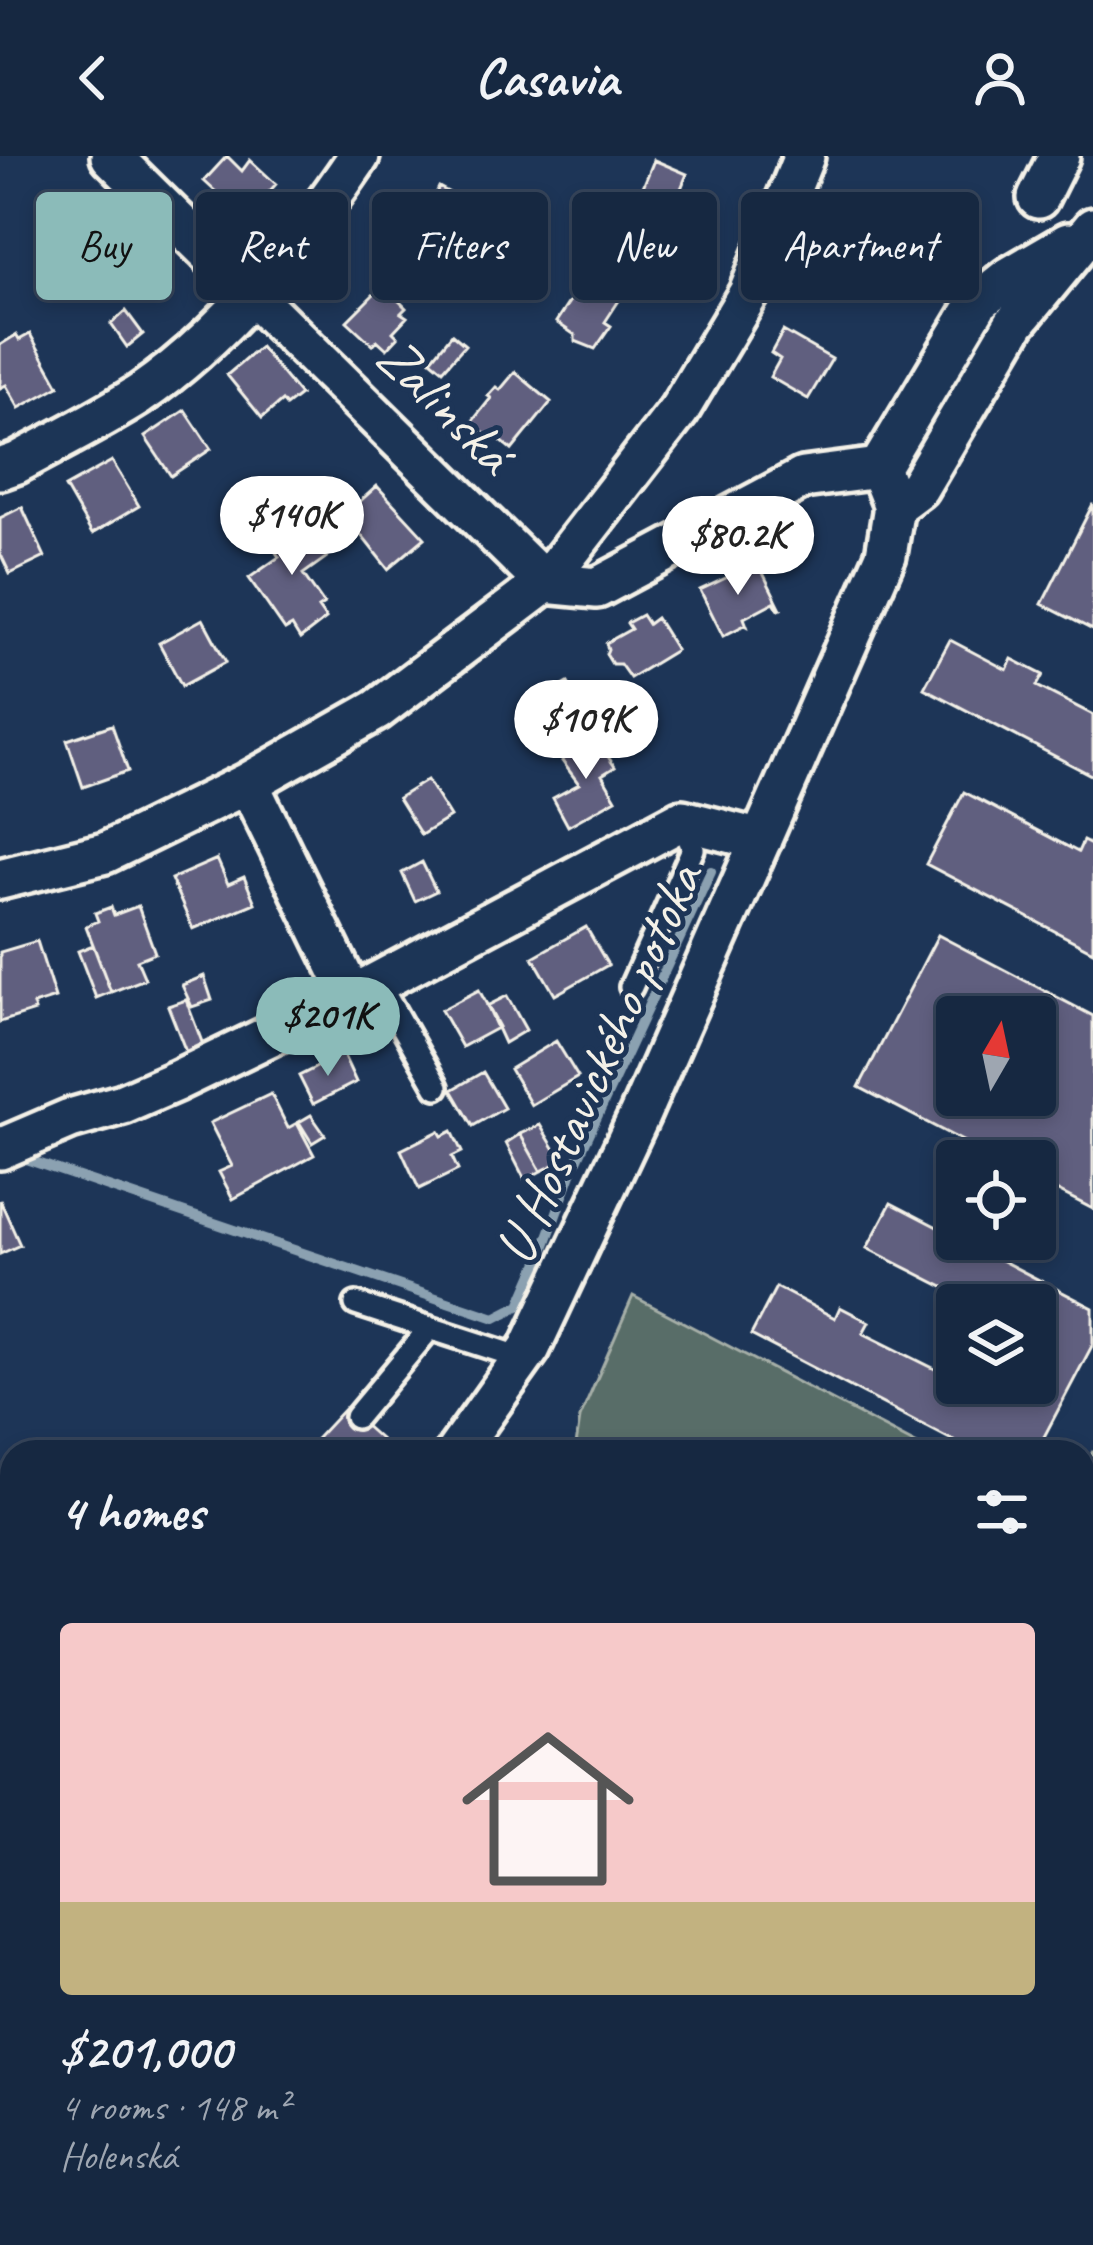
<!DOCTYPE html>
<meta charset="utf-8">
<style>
:root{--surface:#162841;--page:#23344c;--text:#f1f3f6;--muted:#9ea6b1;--line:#35445a;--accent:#8bbbb9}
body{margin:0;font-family:Caveat,sans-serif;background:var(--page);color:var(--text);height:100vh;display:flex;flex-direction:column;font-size:45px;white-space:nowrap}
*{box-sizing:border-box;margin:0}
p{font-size:39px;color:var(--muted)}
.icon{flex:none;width:66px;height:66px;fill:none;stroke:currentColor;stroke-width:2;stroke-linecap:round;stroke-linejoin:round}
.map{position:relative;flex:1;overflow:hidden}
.sheet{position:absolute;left:0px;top:1284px;width:1095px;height:807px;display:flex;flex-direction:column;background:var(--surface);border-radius:36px 36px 0 0;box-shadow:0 6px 18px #0003,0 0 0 3px var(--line)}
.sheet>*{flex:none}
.banner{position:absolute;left:36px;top:36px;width:1023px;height:108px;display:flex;gap:24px}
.needle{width:78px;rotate:9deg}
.tools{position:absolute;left:936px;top:840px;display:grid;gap:24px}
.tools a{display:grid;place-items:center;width:120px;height:120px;border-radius:12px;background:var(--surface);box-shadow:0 6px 18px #0003,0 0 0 3px var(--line);font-size:60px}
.price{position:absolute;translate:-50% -102px;padding:0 27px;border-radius:42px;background:#fff;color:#222;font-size:39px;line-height:78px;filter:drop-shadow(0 3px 6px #0008)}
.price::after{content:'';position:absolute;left:50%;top:72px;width:36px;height:27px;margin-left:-18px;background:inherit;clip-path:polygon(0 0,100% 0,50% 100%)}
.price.active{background:var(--accent);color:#111}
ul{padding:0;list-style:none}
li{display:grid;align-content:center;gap:24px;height:636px;padding:0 60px}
li span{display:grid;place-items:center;height:372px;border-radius:12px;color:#555}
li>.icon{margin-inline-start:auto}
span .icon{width:216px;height:216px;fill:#fffc;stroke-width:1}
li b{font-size:51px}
h2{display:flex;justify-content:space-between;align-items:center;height:144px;padding:0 60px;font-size:51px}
.tag{padding:0 42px;border-radius:12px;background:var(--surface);box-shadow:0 6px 18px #0003,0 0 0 3px var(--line);font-size:42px;line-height:108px}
.tag.active{background:var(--accent);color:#111}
header{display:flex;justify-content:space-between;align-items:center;height:156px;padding:0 60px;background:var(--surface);font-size:54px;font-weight:700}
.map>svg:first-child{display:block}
.green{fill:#596d68;stroke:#a6afa8;stroke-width:3}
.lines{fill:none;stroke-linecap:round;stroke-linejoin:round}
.stream{stroke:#8ba1b1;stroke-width:10}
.building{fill:#605e7f;stroke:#f4f1e8;stroke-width:3;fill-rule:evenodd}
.lane-casing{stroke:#f4f1e8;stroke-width:30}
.street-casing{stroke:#f4f1e8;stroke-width:48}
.lane{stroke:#1d3557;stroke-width:21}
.street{stroke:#1d3557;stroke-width:39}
.labels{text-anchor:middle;stroke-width:10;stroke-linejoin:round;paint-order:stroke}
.street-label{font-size:57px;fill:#f4f1e8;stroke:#1d3557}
</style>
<header><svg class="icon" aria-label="back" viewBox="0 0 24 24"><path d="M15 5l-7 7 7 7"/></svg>Casavia<svg class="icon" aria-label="person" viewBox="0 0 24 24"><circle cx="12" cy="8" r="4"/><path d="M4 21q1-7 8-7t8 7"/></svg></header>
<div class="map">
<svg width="1093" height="2089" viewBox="0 0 1093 2089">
<rect width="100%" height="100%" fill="#1d3557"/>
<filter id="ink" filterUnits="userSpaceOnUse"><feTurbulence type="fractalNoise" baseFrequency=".00833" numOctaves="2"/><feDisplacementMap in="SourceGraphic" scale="24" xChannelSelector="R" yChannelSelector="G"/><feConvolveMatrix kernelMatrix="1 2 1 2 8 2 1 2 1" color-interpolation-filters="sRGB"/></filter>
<g filter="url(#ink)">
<path class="green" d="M 633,1140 L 931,1296 L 575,1296 L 580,1262 Z
M 1093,1295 L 1093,1509 L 1083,1535 L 1083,1315 Z
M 1083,1548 L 1093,1552 L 1093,1686 L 1083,1685 Z
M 1083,1928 L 1093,1930 L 1093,2089 L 637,2089 L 653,2079 L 1083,2079 Z"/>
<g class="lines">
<path class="stream" d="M 14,999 L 495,1162 L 520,1149 L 538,1108 L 572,1015 L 711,715
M 1083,1655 L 1093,1656"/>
</g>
<path class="building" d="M 227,0 L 242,15 L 250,4 L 276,28 L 268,37 L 275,44 L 252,69 L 204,25 Z
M 654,4 L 687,18 L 669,62 L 689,70 L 675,103 L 622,82 Z
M 83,31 L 101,54 L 54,90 L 38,66 Z
M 439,31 L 498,64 L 475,104 L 438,82 L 440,78 L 421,68 Z
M 883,62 L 900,71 L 893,85 L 888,83 L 885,90 L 872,83 Z
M 838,83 L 877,104 L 855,148 L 814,126 Z
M 586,120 L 620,143 L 605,166 L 611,170 L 595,193 L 575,185 L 575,179 L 556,166 Z
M 383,129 L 406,152 L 401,157 L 407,161 L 393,176 L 398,181 L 387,193 L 377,184 L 373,189 L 347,165 Z
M 126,155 L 143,178 L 127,191 L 111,168 Z
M 783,175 L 832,203 L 808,243 L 770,221 L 780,203 L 771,197 Z
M 30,178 L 59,230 L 19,252 L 6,229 L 0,232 L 0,189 L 16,179 L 19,184 Z
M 452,178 L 465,189 L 443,214 L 431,204 Z
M 260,191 L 300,239 L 286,250 L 282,245 L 262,262 L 227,219 Z
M 515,216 L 551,246 L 512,294 L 493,278 L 486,279 L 471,267 L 491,242 L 488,240 L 496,231 L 500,234 Z
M 185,254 L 211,293 L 171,320 L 145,281 Z
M 112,305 L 139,350 L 92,378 L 65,331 Z
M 377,330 L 425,382 L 388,413 L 345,359 Z
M 1093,348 L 1093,474 L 1042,448 Z
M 22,351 L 45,401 L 10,418 L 0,397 L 0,362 Z
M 298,359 L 327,401 L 303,418 L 324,448 L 318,452 L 326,463 L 300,483 L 292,470 L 285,474 L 249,422 L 279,401 L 266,381 Z
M 757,405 L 781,453 L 779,454 L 774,446 L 744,462 L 747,470 L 745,469 L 723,480 L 700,434 L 756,408 Z
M 642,459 L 648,468 L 656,462 L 676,494 L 630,522 L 620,508 L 612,508 L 606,498 L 608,493 L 606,487 L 631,473 L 627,467 Z
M 203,463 L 226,506 L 182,530 L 159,487 Z
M 950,484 L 1007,514 L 1012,503 L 1043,519 L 1037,530 L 1093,559 L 1093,620 L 924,532 Z
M 568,527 L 581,550 L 606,536 L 622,564 L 566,596 L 555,593 L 533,547 Z
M 112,569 L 128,615 L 83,631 L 67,584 Z
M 594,580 L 615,611 L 602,619 L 616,643 L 568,670 L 553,642 L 579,628 L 562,605 L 566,596 Z
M 427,624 L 450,661 L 421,679 L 398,642 Z
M 964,636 L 1078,696 L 1083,685 L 1093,690 L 1093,795 L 926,708 Z
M 217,703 L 228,728 L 244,721 L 255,747 L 193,773 L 171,723 Z
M 422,706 L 436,735 L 415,745 L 402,717 Z
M 138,750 L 155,797 L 137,804 L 145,823 L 111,836 L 86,770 L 98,765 L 95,757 L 111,751 L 114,759 Z
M 586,771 L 608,809 L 555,839 L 533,801 Z
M 938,779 L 1093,860 L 1093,1053 L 1035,1023 L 1035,1005 L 1001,1005 L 859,931 ZM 957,861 L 1035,861 L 1035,939 L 957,939 Z
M 37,785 L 55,842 L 33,849 L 35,855 L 0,866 L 0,796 Z
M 93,789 L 111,836 L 96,842 L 78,795 Z
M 204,820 L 212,844 L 192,851 L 182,829 Z
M 479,834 L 499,871 L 462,891 L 441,854 Z
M 507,840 L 526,874 L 504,887 L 487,850 Z
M 186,844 L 205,894 L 188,901 L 168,850 Z
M 556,885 L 578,921 L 531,949 L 510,913 Z
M 343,898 L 356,926 L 313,948 L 299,920 Z
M 483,916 L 504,952 L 473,970 L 452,934 Z
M 271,938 L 288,972 L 297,967 L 314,999 L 233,1043 L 219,1016 L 232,1010 L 210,967 Z
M 311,959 L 325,979 L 312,987 L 299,966 Z
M 540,969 L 562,1005 L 541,1015 L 520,978 Z
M 439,975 L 442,980 L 452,975 L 462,996 L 452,1001 L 458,1014 L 419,1033 L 401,994 Z
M 520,978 L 541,1015 L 525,1024 L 506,987 Z
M 0,1044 L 20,1089 L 0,1098 Z
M 891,1047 L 1093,1152 L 1093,1188 L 1036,1296 L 975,1296 L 751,1179 L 776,1131 L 835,1162 L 840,1151 L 869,1166 L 863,1177 L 957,1224 L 957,1227 L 992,1243 L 1001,1227 L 1035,1227 L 1035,1149 L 979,1149 L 867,1092 Z
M 345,1252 L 389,1291 L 384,1296 L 304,1296 Z
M 12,1518 L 12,1585 L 0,1590 L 0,1524 Z"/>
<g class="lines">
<defs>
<path id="lane" d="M 378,827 L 437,931
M 631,831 L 693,693 L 682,664
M 356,1148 L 522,1202
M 356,1261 L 430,1172"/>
<path id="street" d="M 111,0 L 545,427 L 679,254 L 749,137 L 804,0
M 1038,42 L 1059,0
M 879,312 L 978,146 L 1008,122 L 1068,87
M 0,313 L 17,307 C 57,285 100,264 139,239 C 225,180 301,86 359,0
M 894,350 L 918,332 L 1015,167 L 1093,72
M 248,627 L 352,840
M 0,723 L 105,697 L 248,627 L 377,554 L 545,427 L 597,432 L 803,322 L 879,312
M 0,993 L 70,963 L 123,948 L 176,925 L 352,840 L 682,664 L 761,684
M 456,1296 L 530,1192 L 640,958 L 886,399 L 894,350 L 879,312
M 0,1652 L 12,1647"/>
</defs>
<use href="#lane" class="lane-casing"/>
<use href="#street" class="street-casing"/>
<use href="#lane" class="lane"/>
<use href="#street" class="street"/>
</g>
</g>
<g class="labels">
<g class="street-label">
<text transform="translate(446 248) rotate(45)" y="20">Zalinská</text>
<text transform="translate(597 907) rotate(-66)" y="20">U Hostavického potoka</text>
</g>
</g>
</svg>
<div class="tools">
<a><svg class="needle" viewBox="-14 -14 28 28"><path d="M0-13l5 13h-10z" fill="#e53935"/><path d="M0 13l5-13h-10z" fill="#9ea6b1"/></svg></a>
<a><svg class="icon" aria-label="locate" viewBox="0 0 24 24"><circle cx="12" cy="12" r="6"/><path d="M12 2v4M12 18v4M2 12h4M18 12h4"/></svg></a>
<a><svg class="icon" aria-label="layers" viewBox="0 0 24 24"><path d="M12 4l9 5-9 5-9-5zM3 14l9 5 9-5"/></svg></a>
</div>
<b class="price" style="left:292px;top:422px">$140K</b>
<b class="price" style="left:738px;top:442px">$80.2K</b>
<b class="price" style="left:586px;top:626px">$109K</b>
<b class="price active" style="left:328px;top:923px">$201K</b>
<div class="banner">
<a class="tag active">Buy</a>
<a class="tag">Rent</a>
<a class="tag">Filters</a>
<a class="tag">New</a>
<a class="tag">Apartment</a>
</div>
<section class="sheet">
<h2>4 homes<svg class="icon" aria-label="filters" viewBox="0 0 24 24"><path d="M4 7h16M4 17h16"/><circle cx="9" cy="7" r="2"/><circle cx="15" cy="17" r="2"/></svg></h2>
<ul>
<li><span style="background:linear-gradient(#f6c9c9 75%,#c2b280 0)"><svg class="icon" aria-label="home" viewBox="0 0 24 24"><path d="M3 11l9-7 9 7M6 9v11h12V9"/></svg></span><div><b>$201,000</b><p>4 rooms · 148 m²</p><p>Holenská</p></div></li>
</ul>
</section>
</div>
